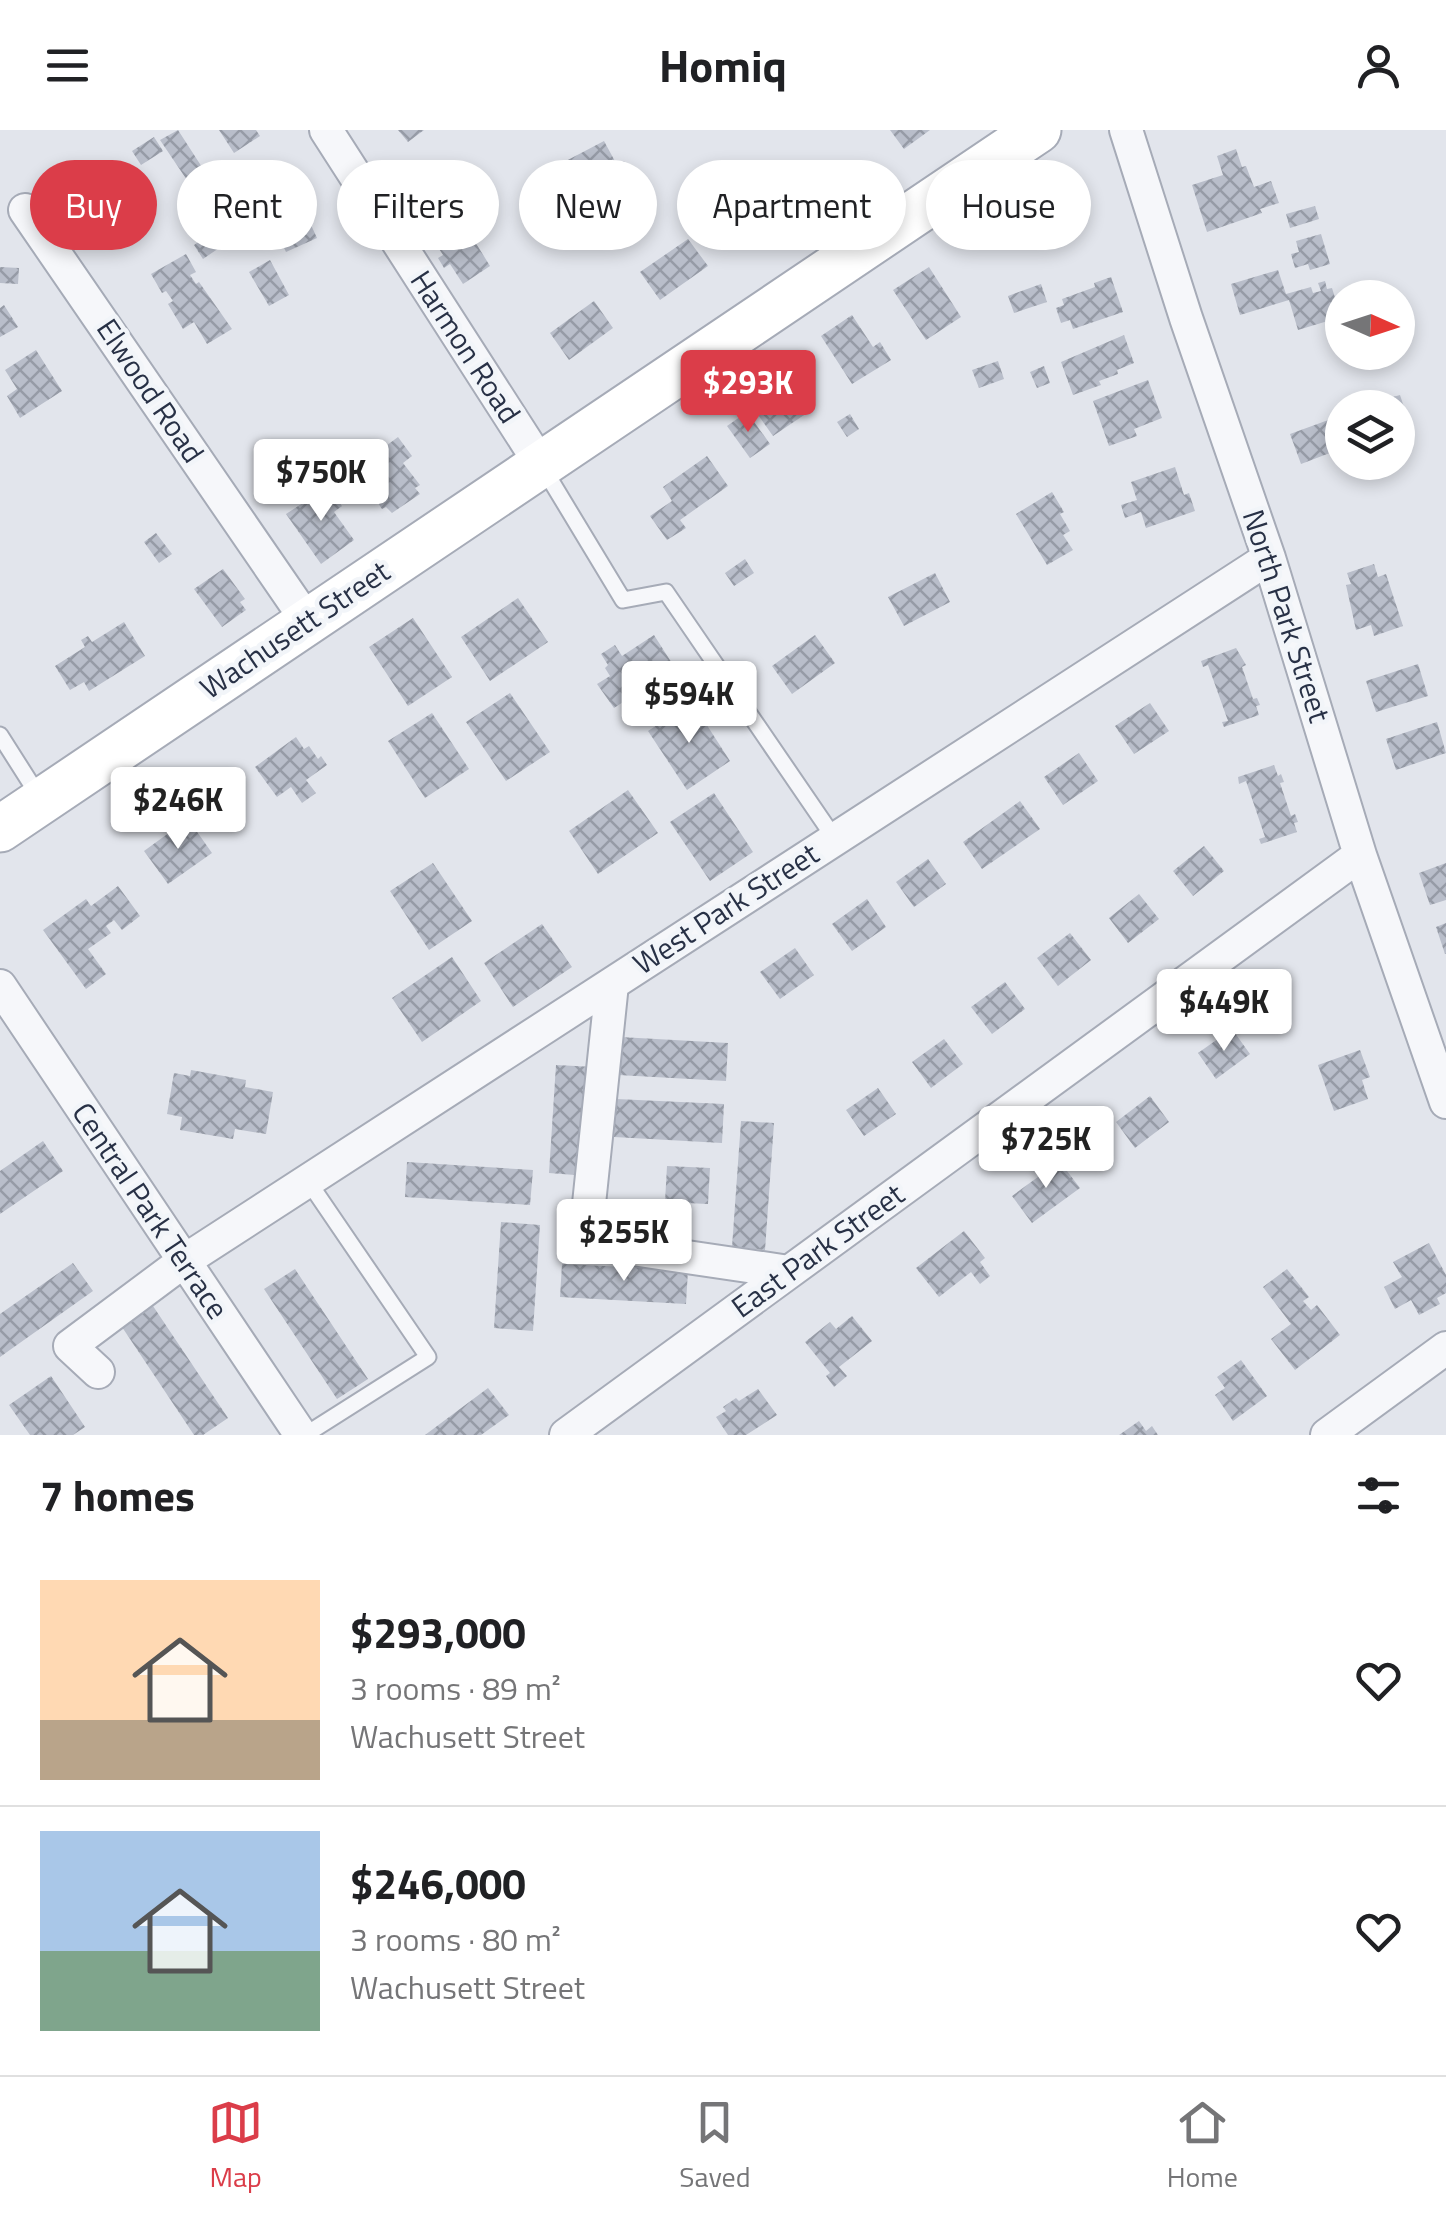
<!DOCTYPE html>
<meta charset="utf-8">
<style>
:root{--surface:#fff;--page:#f6f6f6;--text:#202124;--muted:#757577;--line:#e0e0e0;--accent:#db3d49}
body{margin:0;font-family:"Titillium Web",sans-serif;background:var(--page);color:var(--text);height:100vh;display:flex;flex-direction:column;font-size:38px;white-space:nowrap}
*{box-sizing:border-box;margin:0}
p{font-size:32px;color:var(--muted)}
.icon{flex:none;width:55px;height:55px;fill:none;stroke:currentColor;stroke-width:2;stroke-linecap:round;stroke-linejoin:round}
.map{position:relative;height:1305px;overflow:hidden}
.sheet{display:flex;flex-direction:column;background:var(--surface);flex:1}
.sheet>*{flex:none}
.hud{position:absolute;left:30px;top:30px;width:1388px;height:90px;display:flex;gap:20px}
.needle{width:65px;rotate:93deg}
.tools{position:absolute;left:1325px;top:150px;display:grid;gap:20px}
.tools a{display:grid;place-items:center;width:90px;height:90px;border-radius:50%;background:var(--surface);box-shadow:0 5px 15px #0003;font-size:50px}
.price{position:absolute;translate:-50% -85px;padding:0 22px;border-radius:10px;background:#fff;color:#222;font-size:32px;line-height:65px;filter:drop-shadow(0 2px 5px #0008)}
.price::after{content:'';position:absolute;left:50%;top:60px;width:30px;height:22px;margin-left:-15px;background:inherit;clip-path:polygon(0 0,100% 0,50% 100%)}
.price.selected{background:var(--accent);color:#fff}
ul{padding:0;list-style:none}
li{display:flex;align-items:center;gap:30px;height:250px;padding:0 40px}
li+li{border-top:2px solid var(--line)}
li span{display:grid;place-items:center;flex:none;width:280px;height:200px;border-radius:0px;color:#555}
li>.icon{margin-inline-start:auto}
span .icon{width:120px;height:120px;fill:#fffc;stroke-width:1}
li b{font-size:42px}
h2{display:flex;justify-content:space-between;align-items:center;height:120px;padding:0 40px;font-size:42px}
.pill{padding:0 35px;border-radius:45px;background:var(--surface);box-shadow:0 5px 15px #0003;font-size:35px;line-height:90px}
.pill.selected{background:var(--accent);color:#fff}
header{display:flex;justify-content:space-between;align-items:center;height:130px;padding:0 40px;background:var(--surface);font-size:45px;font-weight:700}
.menu{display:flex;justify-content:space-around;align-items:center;height:140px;border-top:2px solid var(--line);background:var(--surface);font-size:28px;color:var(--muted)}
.menu a{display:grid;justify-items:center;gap:5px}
.menu .selected{color:var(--accent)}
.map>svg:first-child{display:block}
.building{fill:url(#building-cross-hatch)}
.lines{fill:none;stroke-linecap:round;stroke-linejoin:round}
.lane-casing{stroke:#a6abb7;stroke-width:19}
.street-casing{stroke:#a6abb7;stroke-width:36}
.secondary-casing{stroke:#a6abb7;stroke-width:49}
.lane{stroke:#f6f7fa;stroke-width:15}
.street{stroke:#f6f7fa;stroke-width:32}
.secondary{stroke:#fff;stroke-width:45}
.labels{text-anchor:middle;stroke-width:9;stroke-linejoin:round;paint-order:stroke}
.street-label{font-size:30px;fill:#283146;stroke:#f2f5f9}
</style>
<header><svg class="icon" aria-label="menu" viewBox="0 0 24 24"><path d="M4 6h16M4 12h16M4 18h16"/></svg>Homiq<svg class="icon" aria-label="person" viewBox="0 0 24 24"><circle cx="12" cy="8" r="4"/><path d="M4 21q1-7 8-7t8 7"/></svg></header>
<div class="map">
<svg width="1446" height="1305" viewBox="0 0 1446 1305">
<defs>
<pattern id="building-cross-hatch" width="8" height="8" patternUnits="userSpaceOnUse" patternTransform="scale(2.5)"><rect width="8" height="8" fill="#b9beca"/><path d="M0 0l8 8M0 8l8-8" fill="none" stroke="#969ba6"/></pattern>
</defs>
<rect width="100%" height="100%" fill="#e2e5ec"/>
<path class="building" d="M 178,0 L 209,48 L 193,59 L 160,10 Z
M 219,0 L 256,0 L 260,6 L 234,23 Z
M 398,0 L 424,0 L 408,12 Z
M 890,0 L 930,0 L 904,19 Z
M 154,7 L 163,21 L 141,35 L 132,21 Z
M 604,11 L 617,35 L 624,31 L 635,50 L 620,57 L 623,62 L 591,79 L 579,56 L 598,46 L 592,35 L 571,47 L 564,32 Z
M 1236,19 L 1242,37 L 1246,36 L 1254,57 L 1271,51 L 1279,73 L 1260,79 L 1262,83 L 1207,102 L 1192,55 L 1223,45 L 1217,26 Z
M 781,42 L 808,81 L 805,83 L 814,96 L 793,111 L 754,55 L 769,45 L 772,48 Z
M 429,46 L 448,72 L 424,91 L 404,64 Z
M 281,52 L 290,73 L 299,69 L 317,108 L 286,122 L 258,62 Z
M 623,66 L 630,79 L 609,92 L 601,79 Z
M 236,74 L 244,89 L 222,101 L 214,85 Z
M 1315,76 L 1319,89 L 1290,98 L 1286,84 Z
M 456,81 L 490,136 L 463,154 L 450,134 L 444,138 L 438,128 L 443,125 L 430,105 L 440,99 L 437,93 Z
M 213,102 L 222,116 L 203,129 L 194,115 Z
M 1321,104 L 1330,134 L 1310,140 L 1308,134 L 1295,138 L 1291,124 L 1299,122 L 1296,111 Z
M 688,109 L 708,136 L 660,170 L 640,142 Z
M 186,124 L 196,142 L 190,145 L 196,154 L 199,152 L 232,199 L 207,214 L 194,192 L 183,199 L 168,174 L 173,171 L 166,161 L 162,163 L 151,144 Z
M 270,130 L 289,165 L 269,176 L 249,142 Z
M 0,137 L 19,138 L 18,154 L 0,153 Z
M 929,137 L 961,187 L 926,210 L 893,160 Z
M 1278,140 L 1286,164 L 1311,157 L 1313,163 L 1321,161 L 1318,153 L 1325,151 L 1327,159 L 1332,158 L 1341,187 L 1298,200 L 1289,170 L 1240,185 L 1231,154 Z
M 1111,147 L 1123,182 L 1073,199 L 1070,190 L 1061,193 L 1056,178 L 1064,175 L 1062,169 L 1095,157 L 1094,153 Z
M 1041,154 L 1047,172 L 1014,183 L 1008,166 Z
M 594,171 L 613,198 L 569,230 L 550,203 Z
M 4,175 L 18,197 L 0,207 L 0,178 Z
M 852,185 L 873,217 L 880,212 L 891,230 L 852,254 L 821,206 Z
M 1124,205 L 1134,233 L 1117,240 L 1118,244 L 1099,251 L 1101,255 L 1073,265 L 1061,232 Z
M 36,220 L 62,261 L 20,288 L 7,266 L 17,259 L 5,240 Z
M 998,231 L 1004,249 L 979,258 L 972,240 Z
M 1044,236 L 1050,253 L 1037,258 L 1030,242 Z
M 1148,250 L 1162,288 L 1134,299 L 1137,306 L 1109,316 L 1093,271 Z
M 789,258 L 792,263 L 796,260 L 810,281 L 773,306 L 756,282 L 783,268 L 780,264 Z
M 1400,265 L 1408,289 L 1398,292 L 1398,278 L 1377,278 L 1376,272 Z
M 747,282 L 770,314 L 750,328 L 727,296 Z
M 850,284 L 859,299 L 847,307 L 837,292 Z
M 1342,285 L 1342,313 L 1333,316 L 1335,321 L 1301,334 L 1290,304 Z
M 398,307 L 412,326 L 403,333 L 420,355 L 415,358 L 420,364 L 392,383 L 386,377 L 382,379 L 355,339 Z
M 707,326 L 728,356 L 680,390 L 686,398 L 667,410 L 650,386 L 672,371 L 663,357 Z
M 1175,337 L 1184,365 L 1189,363 L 1195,381 L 1146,398 L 1141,382 L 1125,388 L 1121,375 L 1137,370 L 1131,352 Z
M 328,356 L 342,376 L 334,382 L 354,410 L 321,434 L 286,384 L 309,369 L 305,363 L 312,359 L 315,364 Z
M 1052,362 L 1064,382 L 1060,384 L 1070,401 L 1063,405 L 1073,420 L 1047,435 L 1016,384 Z
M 156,403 L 172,424 L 159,433 L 144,412 Z
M 745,429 L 754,443 L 734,456 L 725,443 Z
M 1374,434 L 1378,447 L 1386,444 L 1403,496 L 1374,506 L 1371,495 L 1356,500 L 1346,455 L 1351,454 L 1347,443 Z
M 223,439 L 245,469 L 240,472 L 246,480 L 222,497 L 194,459 Z
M 935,443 L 950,472 L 904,496 L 888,467 Z
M 518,468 L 548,512 L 490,551 L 461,507 Z
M 413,488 L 452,547 L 408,576 L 369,517 Z
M 124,492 L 145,526 L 89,561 L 84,552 L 70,560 L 55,536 L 85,517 L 81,510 L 88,506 L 92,512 Z
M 654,505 L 675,538 L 614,578 L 597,554 L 610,546 L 605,538 L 608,535 L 601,524 L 615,515 L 622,526 Z
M 815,505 L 835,533 L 792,564 L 772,536 Z
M 1236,518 L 1246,535 L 1242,537 L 1253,569 L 1257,568 L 1260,575 L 1256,576 L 1259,585 L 1224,597 L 1222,592 L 1228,591 L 1208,535 L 1203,537 L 1201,531 Z
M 1418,534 L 1428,566 L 1376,582 L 1366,551 Z
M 510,563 L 550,622 L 506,651 L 466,592 Z
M 692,572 L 730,631 L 687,660 L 648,601 Z
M 1150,573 L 1169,601 L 1134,624 L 1115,596 Z
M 432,583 L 469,639 L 425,668 L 388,611 Z
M 1437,592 L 1446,623 L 1396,640 L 1386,609 Z
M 296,607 L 304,619 L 309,616 L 318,629 L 321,626 L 327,635 L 306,650 L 316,663 L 302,673 L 291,657 L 277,667 L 255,637 Z
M 1079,623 L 1098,651 L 1063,675 L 1044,647 Z
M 1274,635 L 1278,646 L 1281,644 L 1284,652 L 1280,653 L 1291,686 L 1295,684 L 1298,692 L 1294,693 L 1297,702 L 1261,714 L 1259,709 L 1265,707 L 1246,651 L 1239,654 L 1238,647 Z
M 628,660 L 658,703 L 598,744 L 569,701 Z
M 714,663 L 753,722 L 710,751 L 670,692 Z
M 1020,671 L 1040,699 L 982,739 L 963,712 Z
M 188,689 L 212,723 L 168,754 L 144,721 Z
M 1204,716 L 1224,741 L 1193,766 L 1173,741 Z
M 928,729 L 946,754 L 914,777 L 896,752 Z
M 433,733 L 472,791 L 429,820 L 390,761 Z
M 1446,733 L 1446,770 L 1430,775 L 1419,743 Z
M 118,756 L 140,786 L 122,800 L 114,790 L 106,796 L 111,803 L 88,819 L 106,844 L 86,859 L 43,800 L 86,769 L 91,776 Z
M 1139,764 L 1159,789 L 1128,813 L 1109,788 Z
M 867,769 L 886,797 L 852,821 L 832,794 Z
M 1446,793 L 1446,824 L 1445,824 L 1436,797 Z
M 542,794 L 572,837 L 513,877 L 484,833 Z
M 1070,803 L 1091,830 L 1058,856 L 1037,828 Z
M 795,818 L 814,845 L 780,869 L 760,842 Z
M 452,827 L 481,871 L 422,912 L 392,868 Z
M 1005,852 L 1025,879 L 992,904 L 971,877 Z
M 1232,899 L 1250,924 L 1216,949 L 1198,923 Z
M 620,907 L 728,913 L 726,951 L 618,945 Z
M 944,909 L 963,934 L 931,958 L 912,932 Z
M 1360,920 L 1370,947 L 1362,950 L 1368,969 L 1334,981 L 1318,935 Z
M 556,935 L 595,937 L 588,1046 L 549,1043 Z
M 191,940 L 246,950 L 245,957 L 273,962 L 266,1004 L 235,999 L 233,1009 L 180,1000 L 182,987 L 167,984 L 174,943 L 190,946 Z
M 878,958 L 896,984 L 864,1006 L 846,980 Z
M 1150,966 L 1169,992 L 1135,1018 L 1116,992 Z
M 616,969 L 724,974 L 722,1013 L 614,1007 Z
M 741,991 L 774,993 L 765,1120 L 732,1117 Z
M 43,1011 L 63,1041 L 0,1084 L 0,1041 Z
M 1060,1031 L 1064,1035 L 1069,1032 L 1073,1037 L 1067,1041 L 1080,1058 L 1032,1093 L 1012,1066 Z
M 407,1032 L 533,1040 L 530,1075 L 405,1067 Z
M 667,1036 L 710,1038 L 708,1074 L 665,1072 Z
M 501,1092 L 540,1095 L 533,1201 L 494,1198 Z
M 964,1101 L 985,1128 L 980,1132 L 990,1146 L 980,1154 L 971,1142 L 939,1167 L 916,1138 Z
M 1429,1113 L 1446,1145 L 1446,1163 L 1437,1168 L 1440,1174 L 1419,1185 L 1411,1170 L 1395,1179 L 1384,1157 L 1402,1147 L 1393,1132 Z
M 73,1133 L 93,1161 L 0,1227 L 0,1184 Z
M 562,1134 L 688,1140 L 686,1174 L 560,1167 Z
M 295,1139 L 368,1249 L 337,1269 L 264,1159 Z
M 1287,1139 L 1309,1167 L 1303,1171 L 1311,1180 L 1317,1175 L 1340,1205 L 1295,1240 L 1271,1209 L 1291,1194 L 1263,1157 Z
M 153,1176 L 228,1288 L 203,1305 L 194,1305 L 122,1197 Z
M 852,1186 L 872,1211 L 839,1237 L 847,1246 L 834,1257 L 826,1246 L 830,1243 L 805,1212 L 830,1192 L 836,1199 Z
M 1241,1230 L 1267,1266 L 1233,1291 L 1215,1265 L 1225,1258 L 1217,1247 Z
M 51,1246 L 85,1297 L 73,1305 L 30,1305 L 9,1275 Z
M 488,1258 L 509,1285 L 481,1305 L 425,1305 Z
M 758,1259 L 777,1285 L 746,1305 L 728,1305 L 716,1287 L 726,1281 L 723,1277 L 736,1268 L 739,1271 Z
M 1139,1291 L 1146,1301 L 1152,1296 L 1158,1305 L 1119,1305 Z"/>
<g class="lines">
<defs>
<path id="lane" d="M 542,336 L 623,470 L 666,462 L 835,709
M 0,605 L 40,668
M 305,1305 L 428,1227 L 308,1051"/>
<path id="street" d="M 326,0 L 540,333
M 1126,0 L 1186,188 L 1269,428 L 1360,725 L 1446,972
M 25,80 L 308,492
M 612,854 L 585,1112 L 789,1142
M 0,856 L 301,1305
M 98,1242 L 70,1216 L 184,1131 L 1269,428
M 566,1305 L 1360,725
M 1327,1305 L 1446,1218"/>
<path id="secondary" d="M 0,699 L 1038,0"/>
</defs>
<use href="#lane" class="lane-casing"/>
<use href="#street" class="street-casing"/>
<use href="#secondary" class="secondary-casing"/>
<use href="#lane" class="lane"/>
<use href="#street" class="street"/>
<use href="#secondary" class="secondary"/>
</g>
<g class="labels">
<g class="street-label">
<text transform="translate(465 217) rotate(57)" y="10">Harmon Road</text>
<text transform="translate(150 261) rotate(56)" y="10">Elwood Road</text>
<text transform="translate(1286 486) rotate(72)" y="10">North Park Street</text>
<text transform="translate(295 500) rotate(-34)" y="10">Wachusett Street</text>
<text transform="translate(726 779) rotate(-33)" y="10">West Park Street</text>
<text transform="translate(150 1081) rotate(56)" y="10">Central Park Terrace</text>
<text transform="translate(818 1121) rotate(-36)" y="10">East Park Street</text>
</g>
</g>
</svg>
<div class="tools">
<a><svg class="needle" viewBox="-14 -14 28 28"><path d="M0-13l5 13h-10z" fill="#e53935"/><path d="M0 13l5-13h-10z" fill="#757577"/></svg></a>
<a><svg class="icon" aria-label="layers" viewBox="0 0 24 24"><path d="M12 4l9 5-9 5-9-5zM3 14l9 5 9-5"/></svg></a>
</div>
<b class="price selected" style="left:748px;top:305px">$293K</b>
<b class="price" style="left:321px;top:394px">$750K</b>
<b class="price" style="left:689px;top:616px">$594K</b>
<b class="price" style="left:178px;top:722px">$246K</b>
<b class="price" style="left:1224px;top:924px">$449K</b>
<b class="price" style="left:1046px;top:1061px">$725K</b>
<b class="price" style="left:624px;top:1154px">$255K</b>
<div class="hud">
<a class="pill selected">Buy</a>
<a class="pill">Rent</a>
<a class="pill">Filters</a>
<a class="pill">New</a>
<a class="pill">Apartment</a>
<a class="pill">House</a>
</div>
</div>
<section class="sheet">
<h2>7 homes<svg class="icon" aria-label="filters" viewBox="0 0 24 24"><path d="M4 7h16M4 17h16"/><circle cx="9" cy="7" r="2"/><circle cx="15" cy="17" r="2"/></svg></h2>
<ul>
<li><span style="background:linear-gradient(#ffd9b3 70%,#b9a48a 0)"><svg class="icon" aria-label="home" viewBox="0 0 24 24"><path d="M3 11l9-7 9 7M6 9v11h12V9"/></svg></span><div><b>$293,000</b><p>3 rooms · 89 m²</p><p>Wachusett Street</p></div><svg class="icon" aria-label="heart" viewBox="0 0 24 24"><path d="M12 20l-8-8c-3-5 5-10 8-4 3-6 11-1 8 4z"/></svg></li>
<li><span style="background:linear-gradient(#a9c7e8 60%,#7fa58c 0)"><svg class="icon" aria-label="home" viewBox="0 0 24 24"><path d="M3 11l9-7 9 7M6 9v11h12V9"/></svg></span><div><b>$246,000</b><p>3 rooms · 80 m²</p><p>Wachusett Street</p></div><svg class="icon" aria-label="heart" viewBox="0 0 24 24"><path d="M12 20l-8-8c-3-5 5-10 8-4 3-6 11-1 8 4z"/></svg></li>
</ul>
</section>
<nav class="menu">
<a class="selected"><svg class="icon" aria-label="map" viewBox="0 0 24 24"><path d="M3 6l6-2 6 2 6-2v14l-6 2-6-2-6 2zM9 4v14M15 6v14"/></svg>Map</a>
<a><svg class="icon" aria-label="saved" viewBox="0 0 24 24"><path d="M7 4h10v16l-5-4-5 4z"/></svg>Saved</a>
<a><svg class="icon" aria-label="home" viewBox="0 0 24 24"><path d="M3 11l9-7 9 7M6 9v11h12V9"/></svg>Home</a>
</nav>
